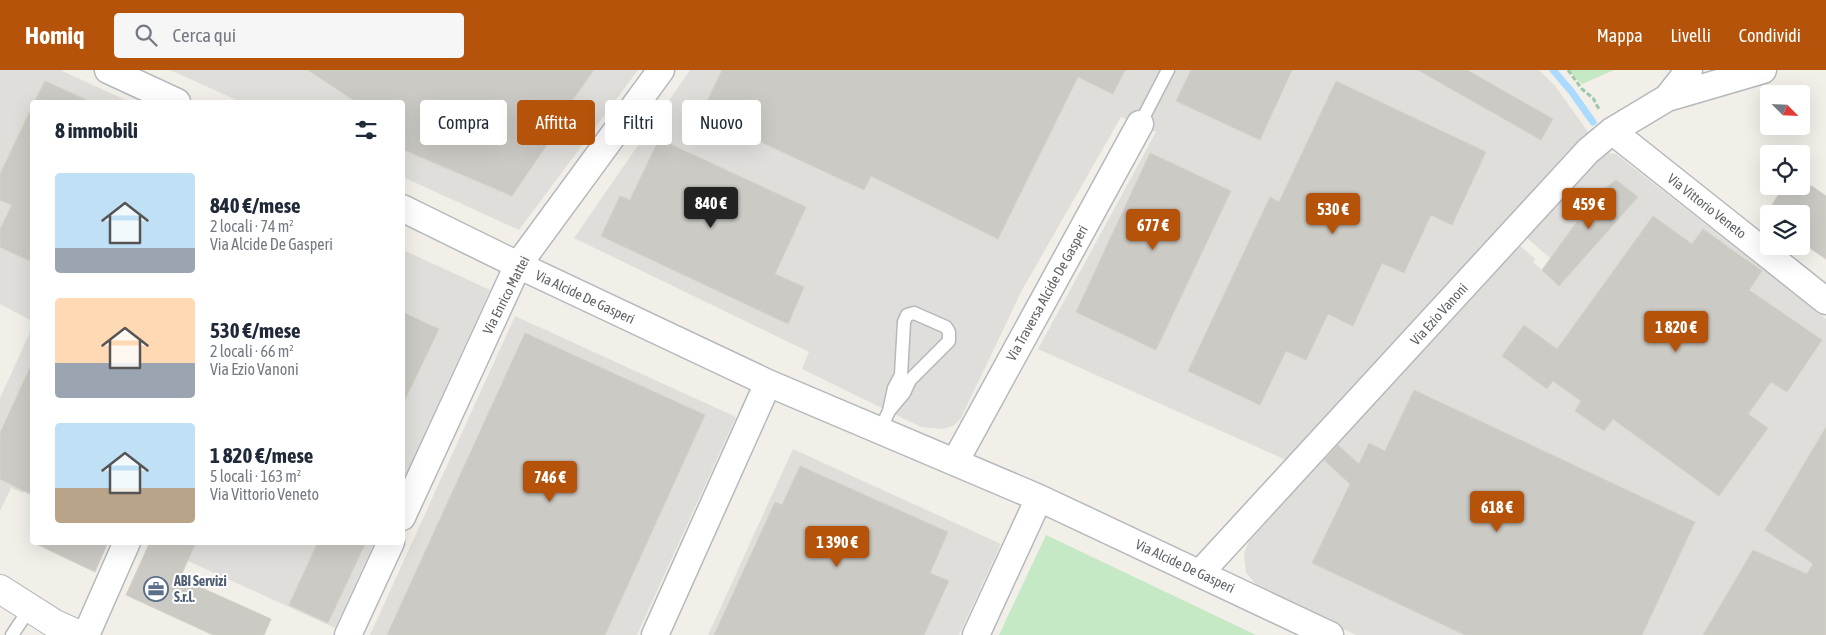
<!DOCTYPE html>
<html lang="it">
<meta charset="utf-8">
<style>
:root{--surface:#fff;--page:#f6f6f7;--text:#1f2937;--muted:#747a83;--accent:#b45309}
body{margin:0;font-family:"Asap Condensed",sans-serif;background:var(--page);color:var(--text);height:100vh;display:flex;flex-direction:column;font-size:19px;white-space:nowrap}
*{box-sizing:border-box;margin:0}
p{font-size:16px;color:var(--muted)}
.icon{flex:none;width:28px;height:28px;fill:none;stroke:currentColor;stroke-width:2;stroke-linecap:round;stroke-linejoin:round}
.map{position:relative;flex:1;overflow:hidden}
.details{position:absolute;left:30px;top:30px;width:375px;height:445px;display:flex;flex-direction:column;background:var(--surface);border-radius:5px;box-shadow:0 5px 20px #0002}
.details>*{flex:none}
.hud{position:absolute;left:420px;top:30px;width:475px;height:45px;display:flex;gap:10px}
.needle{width:32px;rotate:114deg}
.tools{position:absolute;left:1760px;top:15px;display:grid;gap:10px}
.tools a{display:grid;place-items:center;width:50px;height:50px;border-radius:5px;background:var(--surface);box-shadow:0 5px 20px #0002;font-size:25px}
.price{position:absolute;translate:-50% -42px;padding:0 11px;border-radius:5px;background:var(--accent);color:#fff;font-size:16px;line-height:32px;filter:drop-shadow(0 1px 2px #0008)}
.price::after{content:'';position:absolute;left:50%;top:30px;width:15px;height:11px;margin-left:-8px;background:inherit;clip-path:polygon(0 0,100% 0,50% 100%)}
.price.current{background:#222;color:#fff}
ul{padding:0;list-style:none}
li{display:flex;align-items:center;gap:15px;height:125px;padding:0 25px}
li span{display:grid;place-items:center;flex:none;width:140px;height:100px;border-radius:5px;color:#555}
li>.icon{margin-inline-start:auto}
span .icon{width:60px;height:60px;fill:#fffc;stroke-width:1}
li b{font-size:21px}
h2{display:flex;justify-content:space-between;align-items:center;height:60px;padding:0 25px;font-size:21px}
.pill{padding:0 18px;border-radius:5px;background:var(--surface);box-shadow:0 5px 20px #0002;font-size:18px;line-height:45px}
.pill.current{background:var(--accent);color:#fff}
header{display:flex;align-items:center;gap:30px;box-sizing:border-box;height:70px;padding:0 25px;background:var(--accent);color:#fff}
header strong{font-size:24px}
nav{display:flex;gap:28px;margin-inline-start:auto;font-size:18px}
.search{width:350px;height:45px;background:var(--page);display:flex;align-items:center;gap:12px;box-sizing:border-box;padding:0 18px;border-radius:5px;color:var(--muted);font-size:19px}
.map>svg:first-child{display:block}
.industrial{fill:#e0deda}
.green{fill:#c5e8c5}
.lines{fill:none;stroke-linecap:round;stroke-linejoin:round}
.stream{stroke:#aadaff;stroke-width:7}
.building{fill:#cccac5;stroke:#d6d1c6}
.lane-casing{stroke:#b5b8bc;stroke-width:15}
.street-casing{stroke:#b5b8bc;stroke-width:29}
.secondary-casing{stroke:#b6babf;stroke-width:30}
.path{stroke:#9cc7a9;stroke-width:3;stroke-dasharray:5 2.5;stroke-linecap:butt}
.lane{stroke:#fff;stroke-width:12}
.street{stroke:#fff;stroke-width:26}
.secondary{stroke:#fff;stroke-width:28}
.labels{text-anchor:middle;stroke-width:4;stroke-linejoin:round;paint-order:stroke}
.street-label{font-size:14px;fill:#5f6368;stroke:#fff}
.service-label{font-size:14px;font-weight:bold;fill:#4e5e75;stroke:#fff;text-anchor:start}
</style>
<header>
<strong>Homiq</strong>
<div class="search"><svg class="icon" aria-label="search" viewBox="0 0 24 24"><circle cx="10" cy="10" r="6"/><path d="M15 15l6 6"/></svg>Cerca qui</div>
<nav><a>Mappa</a><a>Livelli</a><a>Condividi</a></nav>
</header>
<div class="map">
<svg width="1826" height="565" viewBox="0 0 1826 565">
<rect width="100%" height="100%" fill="#f1efe8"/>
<path class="industrial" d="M 0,0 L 60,0 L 130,32 L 32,32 L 32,251 L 0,234 Z
M 170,0 L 638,0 L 519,160 L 403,107 L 402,32 L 241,32 Z
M 690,0 L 1539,0 L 1555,16 L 1591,66 L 1286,390 L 1038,279 L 1156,62 L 1121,47 L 1022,220 L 961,348 L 953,356 L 943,359 L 921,357 L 802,299 L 809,282 L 574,168 Z
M 1608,83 L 1616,84 L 1826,249 L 1826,565 L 1356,565 L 1267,522 L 1256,514 L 1246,503 L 1244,484 L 1250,468 L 1321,387 L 1331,396 L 1344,381 L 1335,373 L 1518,174 L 1535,189 L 1533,192 L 1559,216 L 1569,205 L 1526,167 L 1601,86 Z
M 403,180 L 490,220 L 403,410 Z
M 515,246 L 736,347 L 637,565 L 370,565 Z
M 32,258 L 32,403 L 23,423 L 11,418 L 0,441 L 0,328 Z
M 793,379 L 1001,474 L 959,565 L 708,565 Z
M 149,473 L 374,473 L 335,558 Z"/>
<path class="green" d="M 1568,0 L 1614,0 L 1582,14 Z
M 1046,465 L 1256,565 L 999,565 Z"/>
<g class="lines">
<path class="stream" d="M 1553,0 L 1571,21 L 1593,52"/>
</g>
<path class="building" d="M 308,0 L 594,0 L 566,39 L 570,41 L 512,126 L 402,79 L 402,32 L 356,32 Z
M 722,0 L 1125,0 L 1113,24 L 1078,7 L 998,169 L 871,106 L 864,120 L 701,44 Z
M 1191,0 L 1292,0 L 1260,70 L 1176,31 Z
M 1418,0 L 1467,0 L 1553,49 L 1541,70 Z
M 45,11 L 91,32 L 34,32 Z
M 1336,11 L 1486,82 L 1452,155 L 1431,145 L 1404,203 L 1382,193 L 1353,256 L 1328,244 L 1306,290 L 1286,281 L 1260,335 L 1188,301 L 1270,127 L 1279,132 Z
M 32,37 L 32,192 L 0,177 L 0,159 L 12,135 L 0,130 L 0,104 Z
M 659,69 L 806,137 L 775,204 L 804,217 L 788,254 L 601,166 L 620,126 L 630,130 Z
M 1150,83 L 1231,121 L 1156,280 L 1076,242 Z
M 1616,110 L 1638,127 L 1559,216 L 1542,200 L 1597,124 Z
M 1784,116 L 1812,116 L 1826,126 L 1826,189 L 1801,172 L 1801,144 L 1769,144 L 1769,149 L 1765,146 Z
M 1653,146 L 1692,174 L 1703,159 L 1762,201 L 1749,220 L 1822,270 L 1787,322 L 1771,312 L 1748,344 L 1768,358 L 1719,426 L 1613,349 L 1604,361 L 1575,341 L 1581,331 L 1553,311 L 1547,319 L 1502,286 L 1524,255 L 1557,279 Z
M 402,242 L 439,259 L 402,336 Z
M 525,263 L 705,345 L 605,565 L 387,565 Z
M 32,293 L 32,425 L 0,409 L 0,363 Z
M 1414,320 L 1695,452 L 1642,565 L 1465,565 L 1312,493 L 1350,414 L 1324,390 L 1338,375 L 1359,394 L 1369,373 L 1385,381 Z
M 1826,357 L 1826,565 L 1703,565 L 1753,480 L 1807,504 L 1813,494 L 1765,460 Z
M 800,396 L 948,462 L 930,503 L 949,511 L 924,565 L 714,565 L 775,432 L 782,435 Z
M 32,472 L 108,472 L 95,502 Z
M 150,472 L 196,472 L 180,508 L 271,549 L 264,565 L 213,565 L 126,525 Z
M 318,472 L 366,472 L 328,553 L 289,535 Z"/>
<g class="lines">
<defs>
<path id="lane" d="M 1140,54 L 1168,0
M 880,360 L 889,341 L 894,318 L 901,305 L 904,252 L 907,245 L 914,243 L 946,257 L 949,262 L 949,271 L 910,310 L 904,323 L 889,341
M 12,565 L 30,538"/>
<path id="street" d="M 108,0 L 177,32
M 1667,28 L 1763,0
M 1612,61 L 1826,231
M 402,138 L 518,195 L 768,313 L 1039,428 L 1330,565
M 955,392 L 1140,54
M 402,447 L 518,195 L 661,0
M 1200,503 L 1588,81 L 1612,61 L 1667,28 L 1689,0
M 86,565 L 127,472
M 348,565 L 391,472
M 655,565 L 768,313
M 976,565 L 1039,428"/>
<path id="secondary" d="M 0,519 L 55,554 L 80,565"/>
</defs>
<use href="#lane" class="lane-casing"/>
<use href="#street" class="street-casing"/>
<use href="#secondary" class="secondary-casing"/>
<path class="path" d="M 1568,0 L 1582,19 L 1593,28 L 1600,41"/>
<use href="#lane" class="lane"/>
<use href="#street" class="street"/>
<use href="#secondary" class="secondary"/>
</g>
<defs>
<symbol id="office-ring" viewBox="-11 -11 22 22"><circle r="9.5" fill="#fff" stroke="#5c6f8a" stroke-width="1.5"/><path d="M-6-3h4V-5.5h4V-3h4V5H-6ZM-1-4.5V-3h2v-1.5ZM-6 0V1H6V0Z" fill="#5c6f8a"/></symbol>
</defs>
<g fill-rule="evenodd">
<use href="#office-ring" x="142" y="505" width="28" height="28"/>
</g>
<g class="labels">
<g class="street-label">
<text transform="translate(1707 136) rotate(38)" y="5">Via Vittorio Veneto</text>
<text transform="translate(1047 223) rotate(-61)" y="5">Via Traversa Alcide De Gasperi</text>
<text transform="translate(506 225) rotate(-63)" y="5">Via Enrico Mattei</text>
<text transform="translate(585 227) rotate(25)" y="5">Via Alcide De Gasperi</text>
<text transform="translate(1439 244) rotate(-48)" y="5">Via Ezio Vanoni</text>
<text transform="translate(1185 496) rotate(25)" y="5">Via Alcide De Gasperi</text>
</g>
<g class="service-label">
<text x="174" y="516">ABI Servizi<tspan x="174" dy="16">S.r.l.</tspan></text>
</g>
</g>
</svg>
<div class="tools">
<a><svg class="needle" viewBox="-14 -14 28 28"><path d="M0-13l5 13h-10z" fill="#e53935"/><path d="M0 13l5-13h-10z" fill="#747a83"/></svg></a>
<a><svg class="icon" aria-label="locate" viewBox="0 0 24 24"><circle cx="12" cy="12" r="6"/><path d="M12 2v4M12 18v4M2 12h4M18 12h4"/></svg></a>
<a><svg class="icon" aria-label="layers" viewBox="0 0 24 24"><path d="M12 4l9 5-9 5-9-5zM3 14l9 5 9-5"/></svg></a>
</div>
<b class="price current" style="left:711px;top:159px">840 €</b>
<b class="price" style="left:1589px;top:160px">459 €</b>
<b class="price" style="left:1333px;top:165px">530 €</b>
<b class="price" style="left:1153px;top:181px">677 €</b>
<b class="price" style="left:1676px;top:283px">1 820 €</b>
<b class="price" style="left:550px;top:433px">746 €</b>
<b class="price" style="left:1497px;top:463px">618 €</b>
<b class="price" style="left:837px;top:498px">1 390 €</b>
<div class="hud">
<a class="pill">Compra</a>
<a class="pill current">Affitta</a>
<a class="pill">Filtri</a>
<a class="pill">Nuovo</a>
</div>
<section class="details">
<h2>8 immobili<svg class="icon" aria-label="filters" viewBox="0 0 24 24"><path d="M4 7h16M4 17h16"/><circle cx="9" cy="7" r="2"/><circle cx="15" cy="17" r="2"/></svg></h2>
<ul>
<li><span style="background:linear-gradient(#bfe0f5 75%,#9aa5b1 0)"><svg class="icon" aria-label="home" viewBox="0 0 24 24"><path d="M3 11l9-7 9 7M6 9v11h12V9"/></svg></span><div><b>840 €/mese</b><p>2 locali · 74 m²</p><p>Via Alcide De Gasperi</p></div></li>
<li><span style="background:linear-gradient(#ffd9b3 65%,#9aa5b1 0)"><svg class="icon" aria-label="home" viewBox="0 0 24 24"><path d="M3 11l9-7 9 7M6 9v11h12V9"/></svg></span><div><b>530 €/mese</b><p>2 locali · 66 m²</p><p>Via Ezio Vanoni</p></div></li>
<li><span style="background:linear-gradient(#bfe0f5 65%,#b9a48a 0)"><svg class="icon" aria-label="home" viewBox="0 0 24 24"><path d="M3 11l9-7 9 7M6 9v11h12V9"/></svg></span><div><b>1 820 €/mese</b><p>5 locali · 163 m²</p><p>Via Vittorio Veneto</p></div></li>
</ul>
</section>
</div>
